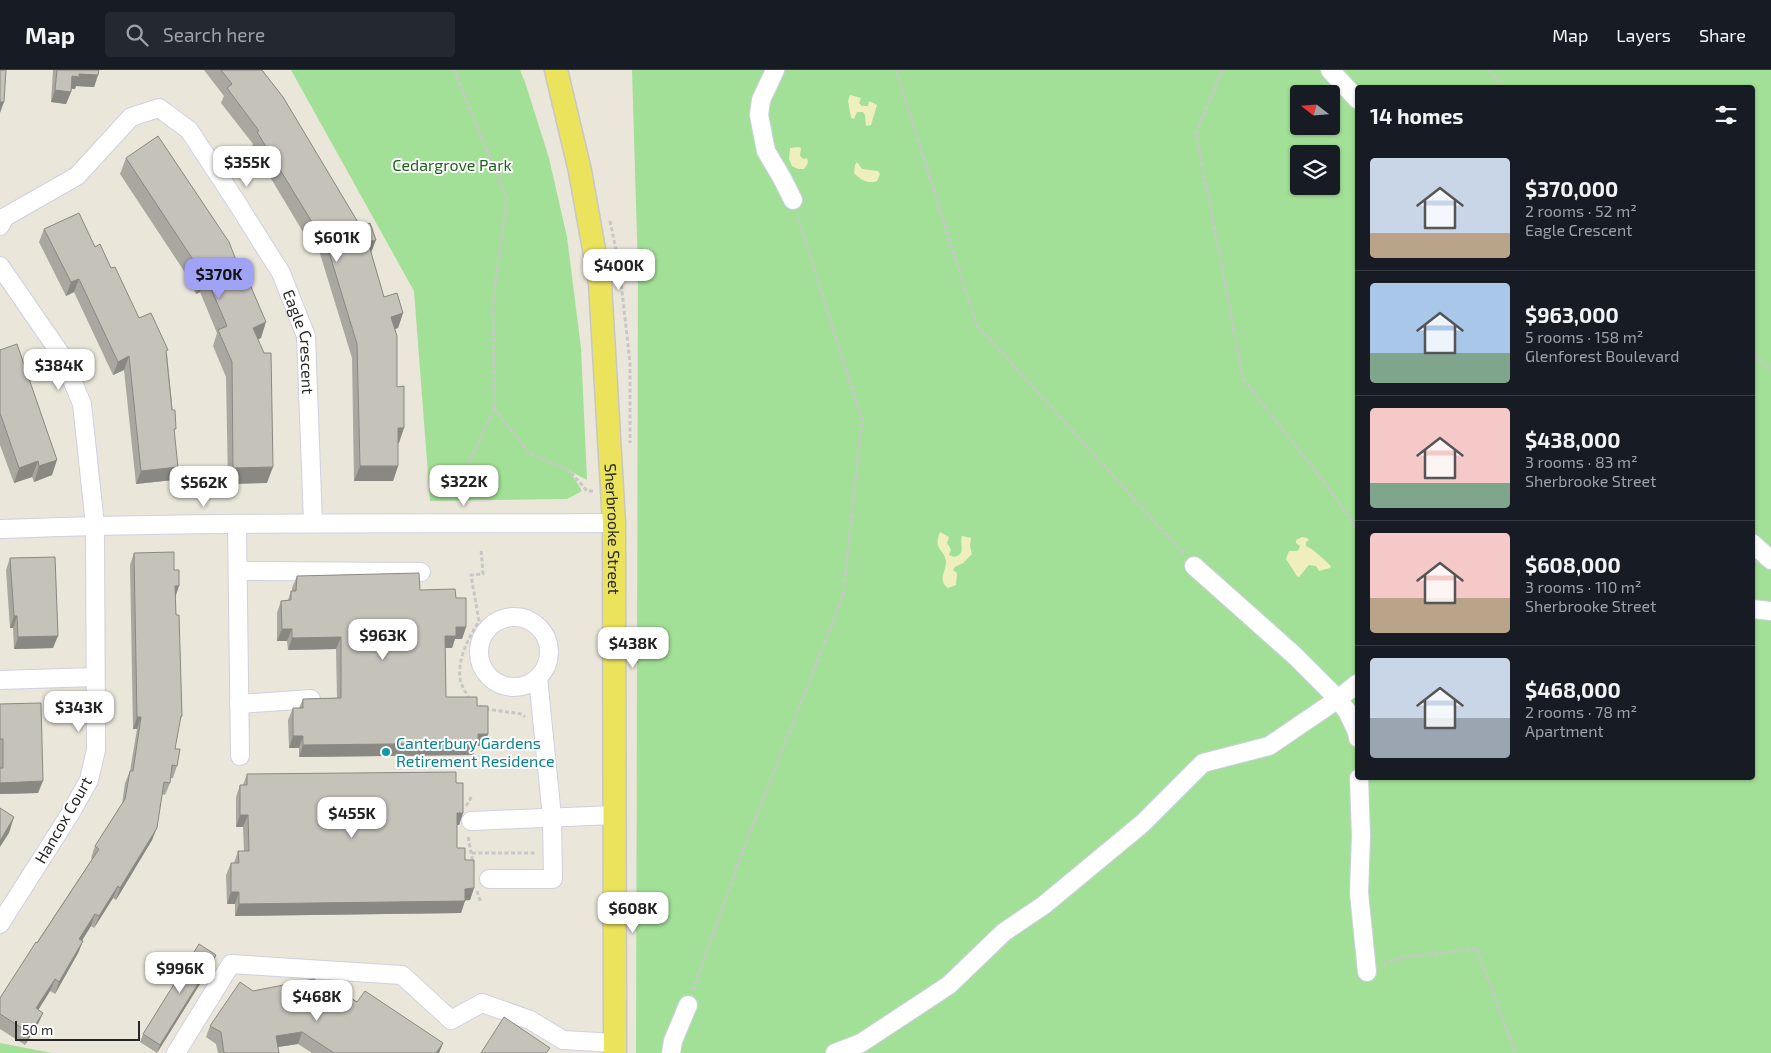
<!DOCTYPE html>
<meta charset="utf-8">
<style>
:root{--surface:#171b24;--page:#242831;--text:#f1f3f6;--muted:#9ea1a6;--line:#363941;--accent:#a0a2f5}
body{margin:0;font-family:"Exo 2",sans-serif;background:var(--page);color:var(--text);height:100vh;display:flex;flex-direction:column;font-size:19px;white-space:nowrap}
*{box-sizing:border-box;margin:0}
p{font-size:16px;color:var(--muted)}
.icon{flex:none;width:28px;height:28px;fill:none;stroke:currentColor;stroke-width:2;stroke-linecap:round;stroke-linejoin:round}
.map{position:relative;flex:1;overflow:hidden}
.sheet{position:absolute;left:1355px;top:15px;width:400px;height:695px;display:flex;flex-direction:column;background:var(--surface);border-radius:5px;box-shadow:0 1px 4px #0004}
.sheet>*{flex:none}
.needle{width:32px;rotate:287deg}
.tools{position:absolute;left:1290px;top:15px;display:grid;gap:10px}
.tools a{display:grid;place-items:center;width:50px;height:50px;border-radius:5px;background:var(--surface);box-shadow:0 1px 4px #0004;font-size:25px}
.scale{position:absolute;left:15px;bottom:12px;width:125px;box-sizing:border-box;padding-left:5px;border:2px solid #282828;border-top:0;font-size:14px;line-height:18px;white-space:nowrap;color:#282828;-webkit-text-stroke:4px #fff;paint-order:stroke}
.price{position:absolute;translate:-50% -42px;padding:0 11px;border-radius:10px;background:#fff;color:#222;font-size:16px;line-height:32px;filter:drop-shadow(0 1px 2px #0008)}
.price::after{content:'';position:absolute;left:50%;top:30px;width:15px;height:11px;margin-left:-8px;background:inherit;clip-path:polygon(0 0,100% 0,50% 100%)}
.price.current{background:var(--accent);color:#111}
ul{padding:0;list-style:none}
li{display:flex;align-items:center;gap:15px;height:125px;padding:0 15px}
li+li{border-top:1px solid var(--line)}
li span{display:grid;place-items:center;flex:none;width:140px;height:100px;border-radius:5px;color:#555}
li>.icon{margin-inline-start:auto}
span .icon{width:60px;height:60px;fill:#fffc;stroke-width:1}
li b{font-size:21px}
h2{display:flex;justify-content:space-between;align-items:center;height:60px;padding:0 15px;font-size:21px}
header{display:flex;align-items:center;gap:30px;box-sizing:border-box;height:70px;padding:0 25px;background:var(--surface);border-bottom:1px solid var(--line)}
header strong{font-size:24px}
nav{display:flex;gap:28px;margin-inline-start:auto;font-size:18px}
.search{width:350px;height:45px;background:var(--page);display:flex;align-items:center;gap:12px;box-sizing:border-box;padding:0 18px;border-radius:5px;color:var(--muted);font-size:19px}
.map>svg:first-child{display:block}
.green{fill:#a3e097;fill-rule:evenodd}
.sand{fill:#eeefbd}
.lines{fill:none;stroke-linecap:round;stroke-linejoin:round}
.minor-casing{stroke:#cfd0e1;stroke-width:20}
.major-casing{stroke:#c7c7c7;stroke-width:25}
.path{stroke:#c7c7c7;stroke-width:3;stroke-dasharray:4 2.5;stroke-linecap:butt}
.minor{stroke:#fff;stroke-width:18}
.major{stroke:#ece35d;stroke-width:22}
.wall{fill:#a9a7a0}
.shaded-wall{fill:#8a8882}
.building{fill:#c5c2ba;stroke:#8a8882}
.culture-dot{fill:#0f9aa8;stroke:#fff;stroke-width:2}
.labels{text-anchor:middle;stroke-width:4;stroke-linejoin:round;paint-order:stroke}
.park-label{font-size:16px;fill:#1e621b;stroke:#fff}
.street-label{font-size:16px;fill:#282828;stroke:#fff}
.culture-label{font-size:16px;fill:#0d838f;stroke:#fff;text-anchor:start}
</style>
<header>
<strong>Map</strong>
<div class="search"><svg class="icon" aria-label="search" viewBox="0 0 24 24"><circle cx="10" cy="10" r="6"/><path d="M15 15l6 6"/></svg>Search here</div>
<nav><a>Map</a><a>Layers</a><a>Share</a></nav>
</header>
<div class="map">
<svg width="1771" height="983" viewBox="0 0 1771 983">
<rect width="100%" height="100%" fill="#eae6da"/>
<path class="green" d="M 291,0 L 520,0 L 525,12 L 549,88 L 567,167 L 581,278 L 587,410 L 570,401 L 582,421 L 567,429 L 430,431 L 414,221 Z
M 632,0 L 1771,0 L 1771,983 L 636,983 L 638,200 ZM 1358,18 L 1752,18 L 1752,708 L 1358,708 ZM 1299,24 L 1331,24 L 1331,56 L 1299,56 ZM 1299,84 L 1331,84 L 1331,116 L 1299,116 Z
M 0,973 L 52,983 L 0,983 Z"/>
<path class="sand" d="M 850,25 L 861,28 L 859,33 L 862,36 L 868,36 L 869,31 L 877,35 L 871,55 L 866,56 L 865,45 L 863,42 L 857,42 L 854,49 L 851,48 L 848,31 Z
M 798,77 L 801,78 L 800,86 L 803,89 L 807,88 C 809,93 807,95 804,99 L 798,99 L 792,96 L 789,89 L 790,78 Z
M 857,92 L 862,99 L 878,101 L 880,104 L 877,111 C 868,115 860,109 854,103 L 855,95 Z
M 940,462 L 949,467 L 947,473 L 951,480 L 949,485 L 954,487 C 967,484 959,475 962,466 L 971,468 L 970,476 L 972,484 L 963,493 L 955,497 L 953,500 L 957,503 L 956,515 L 948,518 C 937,510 946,502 946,492 C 946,480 932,480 940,462 Z
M 1302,467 L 1307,468 L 1309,470 L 1306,472 L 1306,476 C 1315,480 1323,489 1331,496 L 1330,498 L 1319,501 L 1316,496 L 1309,495 L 1299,507 L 1297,506 L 1286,489 L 1289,481 L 1297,481 L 1299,479 L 1300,476 L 1296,473 L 1296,470 Z"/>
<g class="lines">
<defs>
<g id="minor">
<path d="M 775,0 L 761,30 L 759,45 L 766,81 L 782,108 L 793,130"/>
<path d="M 1330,0 L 1358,30"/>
<path id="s1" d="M 0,156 L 5,147 L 77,106 L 131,47 L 159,38 L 189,60 L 237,133 L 281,203 L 306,266 L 313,453"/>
<path d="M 0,196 L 62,286 L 82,334 L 95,455 L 96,680 L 89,710 L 70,744 L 0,854"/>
<path d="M 237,454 L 240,686"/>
<path d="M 0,459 C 205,451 410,454 614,453"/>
<path d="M 1752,473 L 1771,490"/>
<path d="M 1194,496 L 1294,585 L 1338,629 L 1347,641 L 1357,662 L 1358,668"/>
<path d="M 238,501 L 421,502"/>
<path d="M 1752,539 L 1771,541"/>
<circle cx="514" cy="582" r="35"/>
<path d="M 0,610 L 95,607"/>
<path d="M 239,634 L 311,629"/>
<path d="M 1359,708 L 1361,766 L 1359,823 L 1367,902"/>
<path d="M 471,751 L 614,745"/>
<path d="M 489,809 L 553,809 L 552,747 L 538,608"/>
<path d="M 176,983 L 231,894 L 402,905 L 451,950 L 482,933 L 530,950 L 563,970 L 615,973"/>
<path d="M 671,983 L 673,971 L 688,935"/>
<path d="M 835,983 L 861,973 L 949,915 L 1004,862 L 1044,835 L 1143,753 L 1203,693 L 1269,676 L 1338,629 L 1358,613"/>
</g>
<g id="major">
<path id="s2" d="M 556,0 L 580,101 L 600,213 L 614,453 L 615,983"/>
</g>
</defs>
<use href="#minor" class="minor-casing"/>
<use href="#major" class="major-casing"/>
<path class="path" d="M 454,0 L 507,129 L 493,231 L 494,338 L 456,422
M 896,0 L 976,254 L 1184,484
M 1222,0 L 1196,63 L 1243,309 L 1330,420 L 1358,461
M 1489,0 L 1504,18
M 610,151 L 619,194 L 630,293 L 630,373
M 1752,282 L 1771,301
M 494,338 L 529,383 L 569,400 L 587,421 L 593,421
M 470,629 C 466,623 460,614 460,607 C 458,586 469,568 479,551 L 471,505 L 483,504 L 481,479
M 474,633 L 486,639 L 522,644 L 525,647
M 466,736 L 472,726
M 468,767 L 473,793
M 472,783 L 535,783 L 535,781
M 477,821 L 481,833
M 1383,895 L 1403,887 L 1477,879 L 1515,983
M 693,920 L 740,788 L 843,526 L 862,350 L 797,145"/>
<use href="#minor" class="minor"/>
<use href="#major" class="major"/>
</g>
<path class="wall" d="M 53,0 L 99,0 L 98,5 L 94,17 L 76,16 L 75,19 L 71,19 L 71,22 L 66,34 L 51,32 Z
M 204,0 L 262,0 L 371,183 L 384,227 L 403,243 L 398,258 L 395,259 L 399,373 L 398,373 L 398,396 L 393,411 L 354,411 L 352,288 L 317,174 L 312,177 L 252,77 L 253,74 L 221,33 L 224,26 Z
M 126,88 L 261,268 L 258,269 L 267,413 L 228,414 L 226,307 L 213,276 L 217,263 L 200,222 L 196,224 L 188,207 L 120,104 Z
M 44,159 L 95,177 L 111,198 L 139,248 L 167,284 L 175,364 L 173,410 L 136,414 L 124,300 L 113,305 L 74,222 L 66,226 L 39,172 Z
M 0,280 L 52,405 L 34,412 L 32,407 L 14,413 L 0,375 Z
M 134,483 L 175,528 L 182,646 L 179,653 L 175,679 L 177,696 L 173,708 L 170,708 L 170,713 L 165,725 L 162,724 L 152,770 L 116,830 L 113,828 L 94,858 L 91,856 L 82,871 L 83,871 L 78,883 L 55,924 L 50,921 L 38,940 L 43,943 L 38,954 L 25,975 L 0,959 L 0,928 L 92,789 L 91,788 L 95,776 L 122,734 L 125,713 L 130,701 L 137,659 L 133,659 L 130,495 Z
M 10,488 L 53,578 L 14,579 L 13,558 L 10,558 L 6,500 Z
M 297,506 L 420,520 L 456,528 L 466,557 L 462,569 L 455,569 L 452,578 L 445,578 L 446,627 L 477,636 L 488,664 L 483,676 L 477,676 L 473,685 L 299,687 L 299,678 L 289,678 L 288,650 L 293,638 L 299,638 L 303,629 L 337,628 L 336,579 L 288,580 L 287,571 L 277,571 L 277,543 L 281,531 L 288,530 L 291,521 L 292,521 L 292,518 Z
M 0,634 L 38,723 L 0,724 Z
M 247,704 L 456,713 L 463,743 L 459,755 L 457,755 L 457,778 L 465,790 L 474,818 L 470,830 L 465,830 L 461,843 L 235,846 L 235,834 L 227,834 L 226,805 L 231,793 L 234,793 L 238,781 L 244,781 L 243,757 L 236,757 L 236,727 L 240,715 L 243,715 Z
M 216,885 L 213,893 L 157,983 L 140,972 L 143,964 Z
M 253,921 L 338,924 L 357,932 L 443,973 L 439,983 L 312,983 L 298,974 L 278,977 L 279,983 L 218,983 L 216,974 L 206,967 L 210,956 Z"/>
<path class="shaded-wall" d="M 79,4 L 98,5 L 94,17 L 76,16 L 75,19 L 68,18 L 72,6 Z
M 55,20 L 71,22 L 66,34 L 51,32 Z
M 0,32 L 4,32 L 0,43 Z
M 322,159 L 317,174 L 312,177 L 318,162 Z
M 376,170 L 370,185 L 368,172 Z
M 206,207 L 200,222 L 196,224 L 202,209 Z
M 79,209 L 74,222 L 66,226 L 71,212 Z
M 403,243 L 398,258 L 385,262 L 391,247 Z
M 266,252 L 261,268 L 247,274 L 253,258 Z
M 129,286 L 124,300 L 113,305 L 118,292 Z
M 398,358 L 404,358 L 399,373 L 392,373 Z
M 57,390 L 52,405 L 34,412 L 39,396 Z
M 38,391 L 32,407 L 14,413 L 19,398 Z
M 360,396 L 398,396 L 393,411 L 354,411 Z
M 178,397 L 173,410 L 136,414 L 141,401 Z
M 273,397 L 267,413 L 228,414 L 233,398 Z
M 175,516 L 179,516 L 175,528 Z
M 14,546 L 17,546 L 13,558 L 10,558 Z
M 456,557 L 466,557 L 462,569 L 455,569 L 452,578 L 441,578 L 445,566 Z
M 282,559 L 292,559 L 287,571 L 277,571 Z
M 58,566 L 53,578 L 14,579 L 18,567 Z
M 341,567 L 336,579 L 288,580 L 292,568 Z
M 137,647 L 141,647 L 137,659 L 133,659 Z
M 478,664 L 488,664 L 483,676 L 477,676 L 473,685 L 299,687 L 303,675 Z
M 293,666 L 303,666 L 299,678 L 289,678 Z
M 43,711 L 38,723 L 0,724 L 0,713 Z
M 457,743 L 463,743 L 459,755 L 452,755 Z
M 240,745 L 248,745 L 243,757 L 236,757 Z
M 14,747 L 9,763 L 0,777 L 0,771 Z
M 157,758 L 152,770 L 116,830 L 120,818 Z
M 118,816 L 113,828 L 94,858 L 99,846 Z
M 474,818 L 470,830 L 461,831 L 465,819 Z
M 231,822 L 239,822 L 235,834 L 227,834 Z
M 465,831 L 461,843 L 235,846 L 239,834 Z
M 95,844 L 91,856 L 75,881 L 79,869 Z
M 83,871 L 78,883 L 55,924 L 59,912 Z
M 216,885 L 213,893 L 157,983 L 160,975 Z
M 55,909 L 50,921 L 32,950 L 36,938 Z
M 43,943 L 38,954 L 25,975 L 30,963 Z
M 302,962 L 298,974 L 271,978 L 276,966 Z
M 443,973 L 439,983 L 436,983 Z"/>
<path class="building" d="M 0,0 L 6,0 L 4,32 L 0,32 Z
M 57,0 L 99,0 L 98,5 L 79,4 L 79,7 L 72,6 L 71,22 L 55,20 Z
M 221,0 L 262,0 L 283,27 L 359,154 L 362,153 L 362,156 L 370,153 L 376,170 L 368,172 L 384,227 L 397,223 L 403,243 L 391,247 L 397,266 L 397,317 L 404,316 L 404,358 L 398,358 L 398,396 L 360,396 L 357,274 L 322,159 L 318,162 L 257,62 L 259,61 L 227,18 L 232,14 Z
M 158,66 L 229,172 L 236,190 L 239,189 L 266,252 L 253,258 L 264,283 L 271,283 L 273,397 L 233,398 L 232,292 L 218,260 L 227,256 L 206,207 L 202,209 L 194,191 L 126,88 Z
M 79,143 L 95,177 L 100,174 L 111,198 L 115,197 L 139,248 L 151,243 L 168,280 L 166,281 L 172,340 L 175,340 L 176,359 L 174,359 L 178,397 L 141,401 L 129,286 L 118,292 L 79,209 L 71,212 L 44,159 Z
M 17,274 L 57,390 L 39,396 L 38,391 L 19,398 L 0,343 L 0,280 Z
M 174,482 L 174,500 L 179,500 L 179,516 L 175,516 L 176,545 L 179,545 L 182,646 L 181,646 L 175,679 L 180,679 L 177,696 L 172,695 L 170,713 L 164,712 L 157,758 L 120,818 L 118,816 L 99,846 L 95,844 L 79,869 L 83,871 L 59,912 L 55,909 L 36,938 L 43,943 L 30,963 L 0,944 L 0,928 L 36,872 L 37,873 L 99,779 L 95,776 L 125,729 L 130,701 L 133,701 L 141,647 L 137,647 L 134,483 Z
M 55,487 L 58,566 L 18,567 L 17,546 L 14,546 L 10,488 Z
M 419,503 L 420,520 L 455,519 L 456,528 L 466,528 L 466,557 L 456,557 L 456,566 L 445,566 L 446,627 L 477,627 L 477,636 L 488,636 L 488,664 L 478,664 L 478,673 L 303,675 L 303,666 L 293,666 L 293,638 L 303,638 L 303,629 L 341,628 L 341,567 L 292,568 L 292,559 L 282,559 L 281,531 L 291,530 L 291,521 L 296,521 L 297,506 Z
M 41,633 L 43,711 L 0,713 L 0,698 L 3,698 L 3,669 L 0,669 L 0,634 Z
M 456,702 L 456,713 L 463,713 L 463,743 L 457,743 L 457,778 L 465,778 L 465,790 L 474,790 L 474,818 L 465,819 L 465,831 L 239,834 L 239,822 L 231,822 L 231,793 L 239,793 L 238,781 L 249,781 L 248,745 L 240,745 L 240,715 L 247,715 L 247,704 Z
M 0,738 L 14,747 L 0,771 Z
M 199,874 L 216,885 L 160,975 L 143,964 Z
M 314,909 L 338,924 L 340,921 L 357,932 L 365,921 L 443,973 L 436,983 L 334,983 L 302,962 L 276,966 L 279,983 L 224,983 L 221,962 L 210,956 L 240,912 L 253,921 Z
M 504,947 L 550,978 L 546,983 L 481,983 Z"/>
<circle class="culture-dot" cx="386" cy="682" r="5"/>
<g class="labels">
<g class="park-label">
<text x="452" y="101">Cedargrove Park</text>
</g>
<g class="street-label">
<text dy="6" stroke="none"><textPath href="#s1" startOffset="482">Eagle Crescent</textPath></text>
<text dy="6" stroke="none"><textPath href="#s2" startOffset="464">Sherbrooke Street</textPath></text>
<text transform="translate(63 750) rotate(-60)" y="6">Hancox Court</text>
</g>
<g class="culture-label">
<text x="396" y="679">Canterbury Gardens<tspan x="396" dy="18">Retirement Residence</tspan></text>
</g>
</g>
</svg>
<div class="tools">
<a><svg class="needle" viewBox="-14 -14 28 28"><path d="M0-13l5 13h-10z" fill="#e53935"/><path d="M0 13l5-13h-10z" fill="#9ea1a6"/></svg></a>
<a><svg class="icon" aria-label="layers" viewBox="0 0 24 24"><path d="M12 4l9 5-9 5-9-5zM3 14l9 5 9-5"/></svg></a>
</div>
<div class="scale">50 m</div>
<b class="price" style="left:247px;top:118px">$355K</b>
<b class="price" style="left:337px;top:193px">$601K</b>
<b class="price" style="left:619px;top:221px">$400K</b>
<b class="price current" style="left:219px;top:230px">$370K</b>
<b class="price" style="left:59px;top:321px">$384K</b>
<b class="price" style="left:464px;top:437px">$322K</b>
<b class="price" style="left:204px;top:438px">$562K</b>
<b class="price" style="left:383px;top:591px">$963K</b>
<b class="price" style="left:633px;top:599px">$438K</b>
<b class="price" style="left:79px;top:663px">$343K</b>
<b class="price" style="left:352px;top:769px">$455K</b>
<b class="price" style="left:633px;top:864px">$608K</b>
<b class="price" style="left:180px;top:924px">$996K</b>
<b class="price" style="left:317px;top:952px">$468K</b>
<section class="sheet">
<h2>14 homes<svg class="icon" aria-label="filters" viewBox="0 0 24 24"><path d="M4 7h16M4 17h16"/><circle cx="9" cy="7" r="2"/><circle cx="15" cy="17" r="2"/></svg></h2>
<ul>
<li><span style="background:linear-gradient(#c9d6e8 75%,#b9a48a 0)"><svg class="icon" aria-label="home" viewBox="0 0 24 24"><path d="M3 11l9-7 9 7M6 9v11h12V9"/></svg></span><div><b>$370,000</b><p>2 rooms · 52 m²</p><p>Eagle Crescent</p></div></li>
<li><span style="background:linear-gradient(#a9c7e8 70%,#7fa58c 0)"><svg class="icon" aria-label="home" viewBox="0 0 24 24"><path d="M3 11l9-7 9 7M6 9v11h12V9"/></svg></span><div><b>$963,000</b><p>5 rooms · 158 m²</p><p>Glenforest Boulevard</p></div></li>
<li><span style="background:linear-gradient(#f6c9c9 75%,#7fa58c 0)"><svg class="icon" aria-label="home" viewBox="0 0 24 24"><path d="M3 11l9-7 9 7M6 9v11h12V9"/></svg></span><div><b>$438,000</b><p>3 rooms · 83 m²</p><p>Sherbrooke Street</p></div></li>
<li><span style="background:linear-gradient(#f6c9c9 65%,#b9a48a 0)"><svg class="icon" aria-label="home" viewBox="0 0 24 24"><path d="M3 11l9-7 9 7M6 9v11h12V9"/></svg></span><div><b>$608,000</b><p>3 rooms · 110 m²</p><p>Sherbrooke Street</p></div></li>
<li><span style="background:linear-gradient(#c9d6e8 60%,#9aa5b1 0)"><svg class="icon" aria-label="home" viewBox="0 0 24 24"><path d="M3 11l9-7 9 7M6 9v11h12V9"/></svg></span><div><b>$468,000</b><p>2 rooms · 78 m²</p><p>Apartment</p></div></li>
</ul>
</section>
</div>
